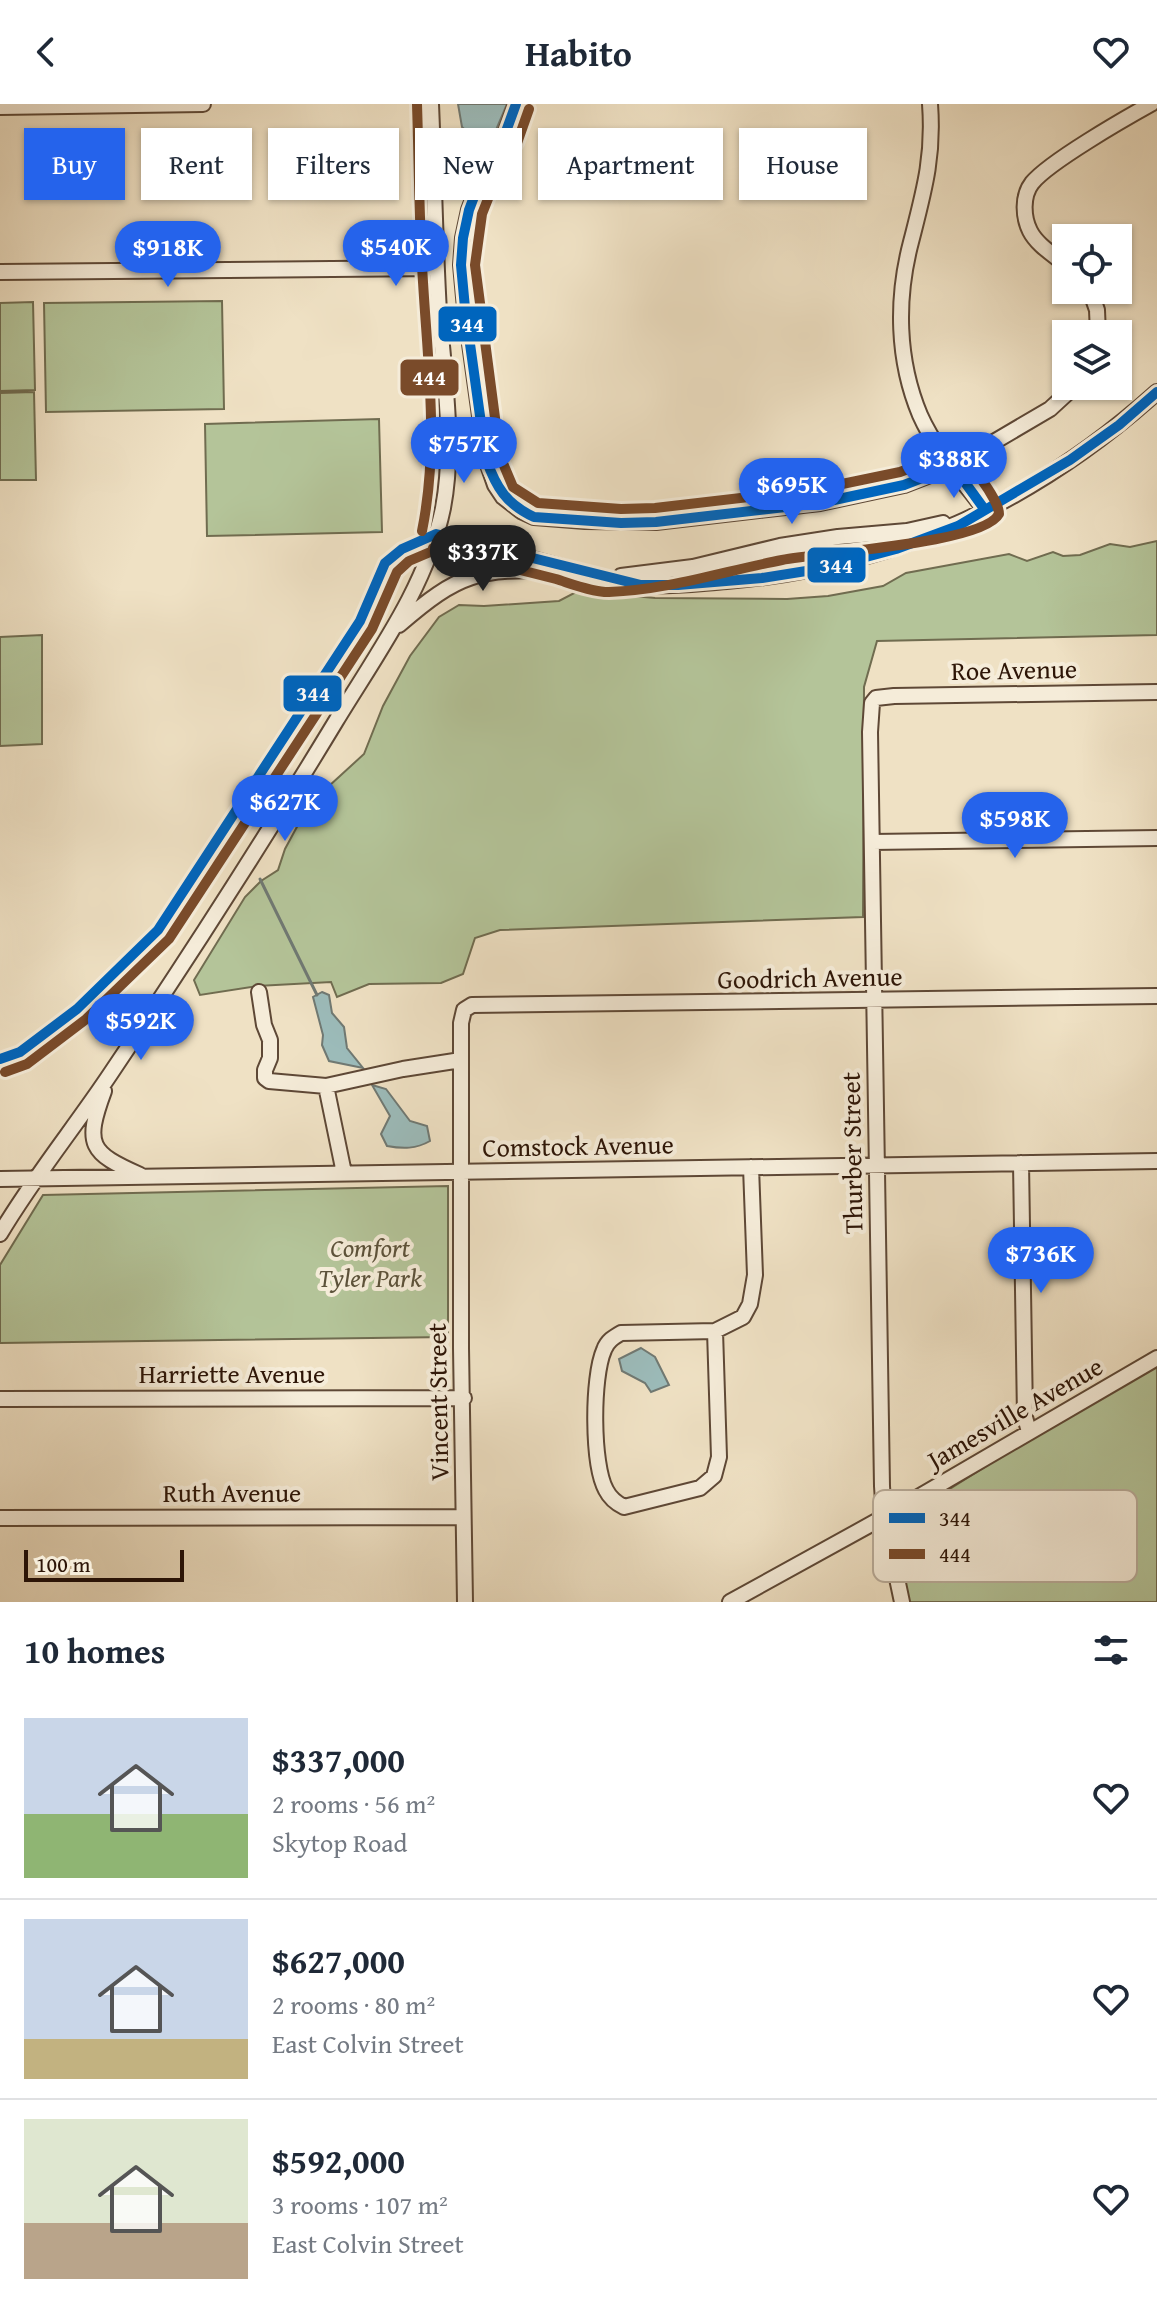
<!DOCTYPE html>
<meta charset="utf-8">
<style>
:root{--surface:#fff;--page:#f2f2f3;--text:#1f2937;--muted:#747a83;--line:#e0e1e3;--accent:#2563eb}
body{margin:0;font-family:"Gentium Book Plus",serif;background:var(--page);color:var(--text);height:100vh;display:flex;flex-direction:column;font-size:30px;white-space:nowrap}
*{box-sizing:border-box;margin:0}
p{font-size:26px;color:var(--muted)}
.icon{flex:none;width:44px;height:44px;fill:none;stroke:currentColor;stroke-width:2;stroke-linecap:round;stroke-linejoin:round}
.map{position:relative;height:1498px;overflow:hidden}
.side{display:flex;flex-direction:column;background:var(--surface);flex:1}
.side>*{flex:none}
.hud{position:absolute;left:24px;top:24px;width:1110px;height:72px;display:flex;gap:16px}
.tools{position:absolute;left:1052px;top:120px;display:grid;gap:16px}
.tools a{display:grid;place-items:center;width:80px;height:80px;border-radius:0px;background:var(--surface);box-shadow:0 2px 6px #0004;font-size:40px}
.scale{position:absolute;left:24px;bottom:20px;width:160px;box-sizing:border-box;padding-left:8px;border:4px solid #2d1507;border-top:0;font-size:22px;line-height:28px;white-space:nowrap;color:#2d1507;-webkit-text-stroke:6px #f5ecd9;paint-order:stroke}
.price{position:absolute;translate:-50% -68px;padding:0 18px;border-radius:28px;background:var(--accent);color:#fff;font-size:26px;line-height:52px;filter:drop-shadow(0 2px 4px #0008)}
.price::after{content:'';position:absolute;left:50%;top:48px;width:24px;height:18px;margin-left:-12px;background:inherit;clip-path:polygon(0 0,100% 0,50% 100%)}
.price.selected{background:#222;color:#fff}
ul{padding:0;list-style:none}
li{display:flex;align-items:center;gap:24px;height:200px;padding:0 24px}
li+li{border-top:2px solid var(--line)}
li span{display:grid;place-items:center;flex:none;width:224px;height:160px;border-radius:0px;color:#555}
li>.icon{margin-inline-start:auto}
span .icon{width:96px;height:96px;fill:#fffc;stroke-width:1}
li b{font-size:34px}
h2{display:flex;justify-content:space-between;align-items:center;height:96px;padding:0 24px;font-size:34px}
.pill{padding:0 28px;border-radius:0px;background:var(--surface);box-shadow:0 2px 6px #0004;font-size:28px;line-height:72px}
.pill.selected{background:var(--accent);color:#fff}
header{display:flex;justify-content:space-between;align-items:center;height:104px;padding:0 24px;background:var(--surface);font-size:36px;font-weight:700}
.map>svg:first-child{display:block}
.green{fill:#b4c499;stroke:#706c50;stroke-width:2}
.water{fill:#9cbcbb;stroke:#707973;stroke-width:2}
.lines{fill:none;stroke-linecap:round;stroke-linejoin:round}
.stream{stroke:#707973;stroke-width:3}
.minor-casing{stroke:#5e4836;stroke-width:18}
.minor{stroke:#f5ecd9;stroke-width:14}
.bus-1-casing{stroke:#f5ecd9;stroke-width:16}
.bus-2-casing{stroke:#f5ecd9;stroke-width:16}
.bus-1{stroke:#0065bd;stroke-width:10}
.bus-2{stroke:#7a4b2a;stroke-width:10}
.labels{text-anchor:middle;stroke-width:8;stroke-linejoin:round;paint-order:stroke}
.street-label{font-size:26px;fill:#2d1507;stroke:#f5ecd9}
.park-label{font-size:26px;font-style:italic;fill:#5c523a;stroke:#f5ecd9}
.key{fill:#f5ecd9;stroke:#b9ac9a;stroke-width:2}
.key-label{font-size:22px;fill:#2d1507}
.line-badge{stroke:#f5ecd9;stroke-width:3}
.badge-label{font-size:22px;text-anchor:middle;font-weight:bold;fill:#fff}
</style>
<header><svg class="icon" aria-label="back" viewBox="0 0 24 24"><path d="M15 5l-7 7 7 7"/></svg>Habito<svg class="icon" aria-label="heart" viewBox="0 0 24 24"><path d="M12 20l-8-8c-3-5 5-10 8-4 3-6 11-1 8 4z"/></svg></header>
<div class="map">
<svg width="1157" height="1498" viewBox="0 0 1157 1498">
<rect width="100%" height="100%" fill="#efe1c4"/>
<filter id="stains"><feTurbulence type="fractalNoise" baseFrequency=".0025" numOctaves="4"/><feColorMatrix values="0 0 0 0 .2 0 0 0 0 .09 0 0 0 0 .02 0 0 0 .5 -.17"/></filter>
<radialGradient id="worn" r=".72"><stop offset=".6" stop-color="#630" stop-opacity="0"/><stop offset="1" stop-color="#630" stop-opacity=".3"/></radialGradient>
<path class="green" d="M 222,197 L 224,305 L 46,308 L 44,199 Z
M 33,198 L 35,286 L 0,287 L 0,199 Z
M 34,288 L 36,376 L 0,376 L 0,289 Z
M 379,315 L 382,428 L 207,432 L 205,320 Z
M 1157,437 L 1157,531 L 877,537 L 864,583 L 863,813 L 500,826 L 475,834 L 463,870 L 441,879 L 369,880 L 337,893 L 331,878 L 257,882 L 200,891 L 194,876 L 245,793 L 261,777 L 278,766 L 285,745 L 305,708 L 317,693 L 364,650 L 383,602 L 410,552 L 439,513 L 459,501 L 484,502 L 559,497 L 578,487 L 655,494 L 787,495 L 828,492 L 883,482 L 906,469 L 1009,450 L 1027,457 L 1053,448 L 1063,452 L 1080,451 L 1110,440 L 1130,443 Z
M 42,531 L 42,640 L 0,642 L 0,533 Z
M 448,1082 L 448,1233 L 0,1239 L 0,1161 L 43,1091 Z
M 1157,1262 L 1157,1498 L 908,1498 L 896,1452 L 894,1420 L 1039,1329 Z"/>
<path class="water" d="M 458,0 L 507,0 L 496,26 L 475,35 L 462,23 Z
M 322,888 L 329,891 L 332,909 L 344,923 L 347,944 L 363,964 L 329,957 L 322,941 L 323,931 L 313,893 Z
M 372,981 L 386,985 L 410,1017 L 427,1022 L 430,1037 C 416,1045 403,1045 387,1042 L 381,1030 L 390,1012 Z
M 641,1244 L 655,1253 L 669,1281 L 651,1288 L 645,1279 L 622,1267 L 619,1255 Z"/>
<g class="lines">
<path class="stream" d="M 260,775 L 317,891"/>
<defs>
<path id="minor" d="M 516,0 L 504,33 L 486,61 L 469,106 L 463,134 L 461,161 L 465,204 L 486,355 L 495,381 L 503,393 L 521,407 L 534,413 L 585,417 L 656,418 L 820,399 L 904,381 L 953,362 L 1050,305 L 1075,282
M 930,0 C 934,53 924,87 911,138 C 896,195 897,256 920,311 C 935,345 963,377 985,406
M 0,3 L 203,0
M 1066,161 C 1054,151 1037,141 1030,127 C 1023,113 1022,92 1032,79 C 1049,58 1124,15 1151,0
M 0,168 L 436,164
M 1090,186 L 1097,206 L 1098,230
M 436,430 C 479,441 522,452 565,464 C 590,470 617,479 642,481 C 670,483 699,479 727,477 C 895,463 1032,400 1157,288
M 621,472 L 693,463 L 780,442 L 838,433 L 907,427 L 943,419
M 399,521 C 459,469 478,464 557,467
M 872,738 L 1157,734
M 259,888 L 264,921 L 270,936 L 270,954 L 265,966 L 265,974 L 269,977 L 326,982 L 403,965 L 461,956
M 326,982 L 344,1069
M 104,987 C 84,1041 90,1049 140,1071
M 1021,1059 L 1025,1313 L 1029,1328
M 0,1075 L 1157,1057
M 0,1130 C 33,1074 75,1023 111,969 C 189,853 264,736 336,617 C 376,551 427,482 443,404 C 455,341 444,272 439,208 C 435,139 434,69 431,0
M 715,1227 L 719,1353 L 714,1372 L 700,1384 L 624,1403 C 616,1399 610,1394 606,1386 C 592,1361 592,1273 604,1246 C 607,1237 614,1233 621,1229 L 715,1227 L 743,1213 L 750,1200 L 755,1171 L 751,1063
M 0,1295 L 464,1294
M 0,1414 L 463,1413
M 465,1498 L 461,1244 L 461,919 L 464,906 L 472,901 L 1157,892
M 730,1498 L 884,1413 L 1157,1254
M 902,1498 L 884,1413 L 882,1382 L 870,628 L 872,599 L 876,594 L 894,592 L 1157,588"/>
</defs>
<use href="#minor" class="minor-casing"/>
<use href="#minor" class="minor"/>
<defs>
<path id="bus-1" d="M 516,0 L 504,33 L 486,61 L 469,106 L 463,134 L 461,161 L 465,204 L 486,355 C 496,383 506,400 534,413 L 621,419 L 656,418 L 820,399 L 904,381 L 953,362 L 985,406
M 0,955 L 20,948 L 77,905 L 158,826 L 360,517 L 385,459 L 402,445 L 436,430 L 641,481 L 678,481 L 762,474 L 825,464 L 896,445 L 958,422 L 1070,356 L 1119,321 L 1157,288"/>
<path id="bus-2" d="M 417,0 C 419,60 419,119 423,178 C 428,262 439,343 422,427
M 433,444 C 474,454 515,465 556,475 C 572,480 592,488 609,488 C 668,486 725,467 782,456 C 821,448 983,440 999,410 C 999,396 967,352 953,348 L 900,368 L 818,385 L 655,404 L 621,405 L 538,399 L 513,383 L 500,352 L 475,161 L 482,110 L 499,67 L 517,39 L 529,5
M 5,968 L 27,960 L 85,916 L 169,835 L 372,525 L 397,468 L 409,457 L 442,443"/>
</defs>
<use href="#bus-1" class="bus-1-casing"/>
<use href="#bus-2" class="bus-2-casing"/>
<use href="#bus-1" class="bus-1"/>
<use href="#bus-2" class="bus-2"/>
</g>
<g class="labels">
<g class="street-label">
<text transform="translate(1014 566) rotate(-1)" y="9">Roe Avenue</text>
<text transform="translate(810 874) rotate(-1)" y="9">Goodrich Avenue</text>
<text transform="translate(578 1042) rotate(-1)" y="9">Comstock Avenue</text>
<text transform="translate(852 1049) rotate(-91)" y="9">Thurber Street</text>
<text x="232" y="1279">Harriette Avenue</text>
<text transform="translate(438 1298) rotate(-91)" y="9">Vincent Street</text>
<text transform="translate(1015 1309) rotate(-30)" y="9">Jamesville Avenue</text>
<text x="232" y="1398">Ruth Avenue</text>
</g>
<g class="park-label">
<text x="370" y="1153">Comfort<tspan x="370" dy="30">Tyler Park</tspan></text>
</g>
</g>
<rect x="873" y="1386" width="264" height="92" rx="12" class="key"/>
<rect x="889" y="1409" width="36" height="10" fill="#0065bd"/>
<rect x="889" y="1445" width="36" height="10" fill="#7a4b2a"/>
<g class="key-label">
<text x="939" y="1422">344</text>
<text x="939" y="1458">444</text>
</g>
<g class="line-badge">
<rect x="437" y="201" width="61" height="38" rx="8" fill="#0065bd"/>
<rect x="399" y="254" width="61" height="39" rx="8" fill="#7a4b2a"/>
<rect x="806" y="442" width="61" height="38" rx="8" fill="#0065bd"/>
<rect x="282" y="570" width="61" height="39" rx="8" fill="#0065bd"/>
</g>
<g class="badge-label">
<text x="467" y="228">344</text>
<text x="429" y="281">444</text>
<text x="836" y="469">344</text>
<text x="313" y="597">344</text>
</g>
<rect width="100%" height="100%" filter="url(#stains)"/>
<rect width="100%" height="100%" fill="url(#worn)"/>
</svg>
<div class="tools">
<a><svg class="icon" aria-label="locate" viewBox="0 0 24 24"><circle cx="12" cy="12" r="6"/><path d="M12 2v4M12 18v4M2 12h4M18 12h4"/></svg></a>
<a><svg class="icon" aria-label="layers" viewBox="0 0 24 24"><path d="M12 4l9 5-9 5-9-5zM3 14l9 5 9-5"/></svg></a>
</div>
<div class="scale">100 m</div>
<b class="price" style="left:396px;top:184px">$540K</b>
<b class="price" style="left:168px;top:185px">$918K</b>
<b class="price" style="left:464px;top:381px">$757K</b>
<b class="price" style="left:954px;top:396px">$388K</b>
<b class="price" style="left:792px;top:422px">$695K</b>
<b class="price selected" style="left:483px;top:489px">$337K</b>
<b class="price" style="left:285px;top:739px">$627K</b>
<b class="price" style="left:1015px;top:756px">$598K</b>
<b class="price" style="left:141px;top:958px">$592K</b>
<b class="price" style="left:1041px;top:1191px">$736K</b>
<div class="hud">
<a class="pill selected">Buy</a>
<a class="pill">Rent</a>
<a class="pill">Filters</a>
<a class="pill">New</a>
<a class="pill">Apartment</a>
<a class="pill">House</a>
</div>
</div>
<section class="side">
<h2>10 homes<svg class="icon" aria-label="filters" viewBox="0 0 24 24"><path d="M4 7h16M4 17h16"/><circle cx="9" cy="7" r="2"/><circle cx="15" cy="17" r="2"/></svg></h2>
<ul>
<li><span style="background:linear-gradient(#c9d6e8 60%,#8fb573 0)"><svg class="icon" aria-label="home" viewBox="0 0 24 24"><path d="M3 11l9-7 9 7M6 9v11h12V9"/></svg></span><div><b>$337,000</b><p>2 rooms · 56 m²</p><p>Skytop Road</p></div><svg class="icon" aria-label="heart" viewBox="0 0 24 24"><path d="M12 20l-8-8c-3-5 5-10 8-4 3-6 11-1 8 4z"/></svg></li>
<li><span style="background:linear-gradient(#c9d6e8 75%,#c2b280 0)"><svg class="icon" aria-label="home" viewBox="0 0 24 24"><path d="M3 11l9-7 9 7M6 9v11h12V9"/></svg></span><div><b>$627,000</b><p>2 rooms · 80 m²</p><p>East Colvin Street</p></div><svg class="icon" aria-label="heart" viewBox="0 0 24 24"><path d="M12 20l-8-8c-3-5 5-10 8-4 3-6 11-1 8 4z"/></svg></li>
<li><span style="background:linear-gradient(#dfe7d0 65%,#b9a48a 0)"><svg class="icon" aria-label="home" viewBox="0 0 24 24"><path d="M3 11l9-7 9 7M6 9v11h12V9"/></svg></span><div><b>$592,000</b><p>3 rooms · 107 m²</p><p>East Colvin Street</p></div><svg class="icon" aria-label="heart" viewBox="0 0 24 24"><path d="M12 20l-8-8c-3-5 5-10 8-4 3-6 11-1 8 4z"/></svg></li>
</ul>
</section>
